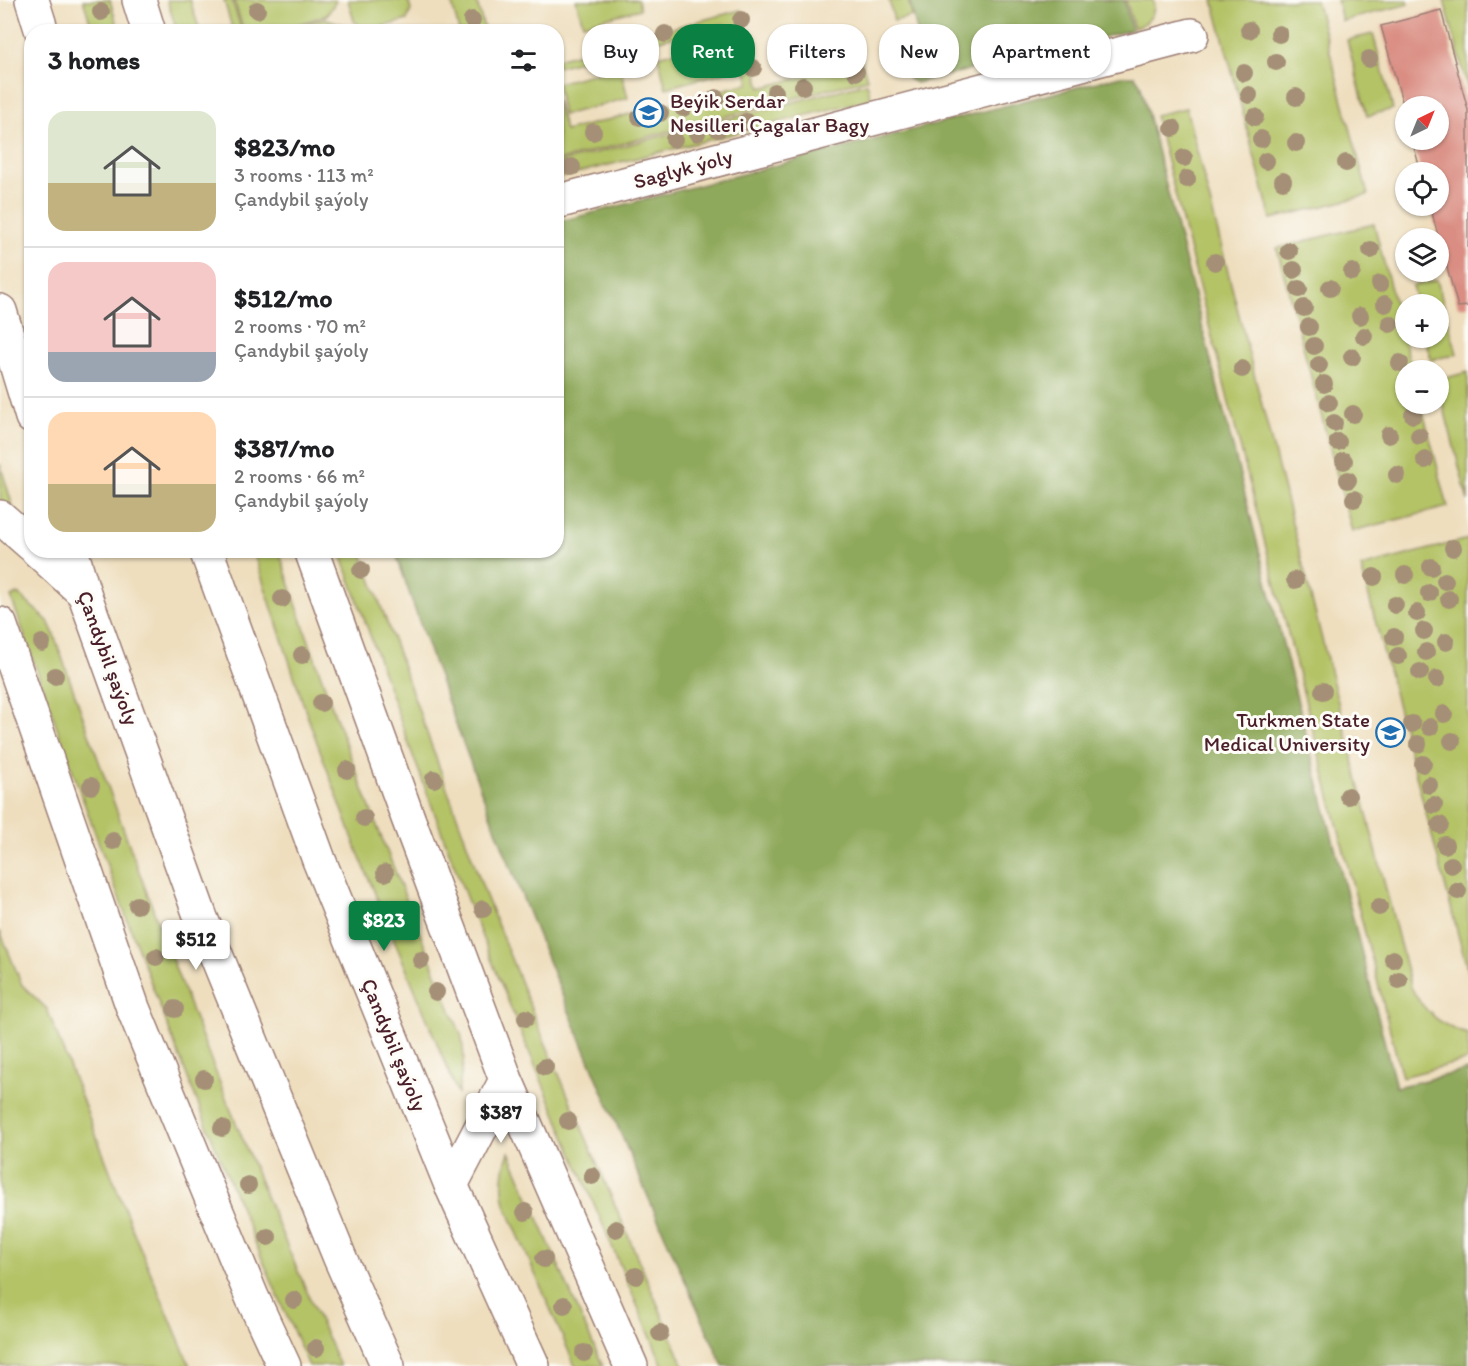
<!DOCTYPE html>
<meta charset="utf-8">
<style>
:root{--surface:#fff;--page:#f2f2f2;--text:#202124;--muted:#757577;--line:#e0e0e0;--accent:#0b8043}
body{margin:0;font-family:Itim,sans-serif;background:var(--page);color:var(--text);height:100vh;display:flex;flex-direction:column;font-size:22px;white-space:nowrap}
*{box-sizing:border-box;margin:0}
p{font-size:20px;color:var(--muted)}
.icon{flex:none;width:33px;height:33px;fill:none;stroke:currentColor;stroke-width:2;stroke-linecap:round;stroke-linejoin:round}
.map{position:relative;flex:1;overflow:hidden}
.drawer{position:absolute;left:24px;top:24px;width:540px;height:534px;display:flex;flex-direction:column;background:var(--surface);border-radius:24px;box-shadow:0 2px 4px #0004}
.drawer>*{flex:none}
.hud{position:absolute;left:582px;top:24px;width:570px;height:54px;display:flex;gap:12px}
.needle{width:39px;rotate:43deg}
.controls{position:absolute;left:1395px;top:96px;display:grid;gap:12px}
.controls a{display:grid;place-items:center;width:54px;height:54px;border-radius:50%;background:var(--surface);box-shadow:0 2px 4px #0004;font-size:30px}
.price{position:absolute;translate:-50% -51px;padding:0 14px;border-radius:6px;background:#fff;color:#222;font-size:20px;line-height:39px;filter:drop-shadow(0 2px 3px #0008)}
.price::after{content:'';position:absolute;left:50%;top:36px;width:18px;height:14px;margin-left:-9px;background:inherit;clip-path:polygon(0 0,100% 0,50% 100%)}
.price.on{background:var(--accent);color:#fff}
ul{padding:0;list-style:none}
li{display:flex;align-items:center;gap:18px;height:150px;padding:0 24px}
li+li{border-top:2px solid var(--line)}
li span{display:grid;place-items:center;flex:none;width:168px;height:120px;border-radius:18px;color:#555}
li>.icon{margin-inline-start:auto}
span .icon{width:72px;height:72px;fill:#fffc;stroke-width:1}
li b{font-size:26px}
h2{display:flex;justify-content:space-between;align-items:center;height:72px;padding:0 24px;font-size:26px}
.tag{padding:0 21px;border-radius:24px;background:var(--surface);box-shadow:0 2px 4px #0004;font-size:21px;line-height:54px}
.tag.on{background:var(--accent);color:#fff}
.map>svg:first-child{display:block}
.green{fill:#b4c366;stroke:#7f7148;stroke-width:1.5}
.forest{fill:#8fa95b;stroke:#6c6443;stroke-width:1.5}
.building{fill:#da8e83}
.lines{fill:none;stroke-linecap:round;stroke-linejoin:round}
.street-casing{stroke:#9c7e74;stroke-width:36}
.secondary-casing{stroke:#9c7e74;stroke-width:36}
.street{stroke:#fff;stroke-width:33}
.secondary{stroke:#fff;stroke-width:33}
.tree{fill:#a59077}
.labels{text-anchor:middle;stroke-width:6;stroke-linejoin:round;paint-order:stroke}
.poi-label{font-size:21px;fill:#4a1f2b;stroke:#fdfcf7;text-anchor:start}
.street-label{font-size:21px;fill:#4a1f2b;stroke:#fdfcf7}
</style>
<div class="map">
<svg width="1468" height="1366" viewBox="0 0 1468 1366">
<rect width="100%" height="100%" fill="#fdfcf7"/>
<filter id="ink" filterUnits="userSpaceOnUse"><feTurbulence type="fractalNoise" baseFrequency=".0167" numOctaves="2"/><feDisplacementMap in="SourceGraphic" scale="12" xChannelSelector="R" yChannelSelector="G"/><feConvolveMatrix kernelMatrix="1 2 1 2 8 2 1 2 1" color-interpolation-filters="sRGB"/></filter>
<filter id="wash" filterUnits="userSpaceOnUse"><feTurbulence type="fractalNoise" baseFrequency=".008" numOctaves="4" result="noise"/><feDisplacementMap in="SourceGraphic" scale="24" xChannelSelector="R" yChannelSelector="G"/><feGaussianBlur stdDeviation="1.35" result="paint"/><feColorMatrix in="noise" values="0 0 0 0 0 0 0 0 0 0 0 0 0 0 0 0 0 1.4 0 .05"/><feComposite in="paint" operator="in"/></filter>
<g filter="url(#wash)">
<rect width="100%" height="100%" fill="#eedebe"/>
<path class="green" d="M 83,0 L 110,0 L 119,31 L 93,31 Z
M 167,0 L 190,0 L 200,31 L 177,31 Z
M 224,0 L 232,0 L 242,31 L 233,31 Z
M 234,0 L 335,0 L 336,1 L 327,15 L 286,28 L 286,31 L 244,32 Z
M 348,0 L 408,0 L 411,10 L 407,20 L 366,31 L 354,21 Z
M 451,0 L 476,0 L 485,31 L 459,31 Z
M 576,0 L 638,0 L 640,9 L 583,24 Z
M 889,0 L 908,0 L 912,16 L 894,21 Z
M 1126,0 L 1153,0 C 1157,14 1147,25 1134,28 Z
M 1213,0 L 1316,0 L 1368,195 L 1271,219 Z
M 1337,0 L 1408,0 L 1409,4 L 1342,21 Z
M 1444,0 L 1468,0 L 1468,89 Z
M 741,10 L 761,88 L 862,61 L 867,79 L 557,161 L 557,101 L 565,131 L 749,83 L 735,31 L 728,30 L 723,24 L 651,42 L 649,34 Z
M 325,18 L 341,24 L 343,31 L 288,31 L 288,29 Z
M 1373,34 L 1393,109 L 1367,116 L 1347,40 Z
M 720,40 L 729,71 L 666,88 L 658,56 Z
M 616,43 L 618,51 L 557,67 L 557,59 Z
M 620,67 L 628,98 L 563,115 L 557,83 Z
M 867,83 L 871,99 L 557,178 L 557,163 Z
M 1186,108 L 1411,987 C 1422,1010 1443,1028 1468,1034 L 1468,1060 L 1402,1077 L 1155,115 Z
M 1374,224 L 1412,370 L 1406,370 L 1406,404 L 1421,404 L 1448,507 L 1352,531 L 1277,248 Z
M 1437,280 L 1457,354 L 1431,360 L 1425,338 L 1438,338 L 1438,304 L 1417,304 L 1412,286 Z
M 1468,372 L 1468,501 L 1439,389 L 1438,380 Z
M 0,464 L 17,520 L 0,503 Z
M 1468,539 L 1468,972 L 1361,567 Z
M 253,551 L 279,551 C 331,716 396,876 462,1037 L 464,1058 L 458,1094 L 357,850 L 307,715 Z
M 340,551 L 361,551 L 486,896 L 536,1021 L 684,1366 L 663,1366 L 519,1028 L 468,902 L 412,753 Z
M 18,594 L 48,621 L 53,632 C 140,880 231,1126 340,1366 L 309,1366 C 196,1115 102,857 11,597 Z
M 0,931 L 22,985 L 47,1009 L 136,1238 L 190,1366 L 0,1366 Z
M 509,1152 L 592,1342 L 603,1366 L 575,1366 L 569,1352 L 506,1207 C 500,1188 502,1171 509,1152 Z"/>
<path class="forest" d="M 909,0 L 1124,0 L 1132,30 L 916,83 L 909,79 L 905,71 L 926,65 Z
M 1120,76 L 1135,76 L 1140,83 L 1396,1087 L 1468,1070 L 1468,1366 L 723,1366 C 603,1099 488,829 395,551 L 556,550 L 557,222 Z"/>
<g id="blocks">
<path class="building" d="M 1441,10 L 1468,110 L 1468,306 L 1458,307 L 1430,206 L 1438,206 L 1438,172 L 1421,172 L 1412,140 L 1438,140 L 1438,106 L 1406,106 L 1406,115 L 1381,26 Z"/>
</g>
</g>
<g filter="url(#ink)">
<use href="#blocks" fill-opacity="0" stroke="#9c7e74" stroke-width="1.5"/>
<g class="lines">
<defs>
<path id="street" d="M 139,0 L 149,32
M 556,202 L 1192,35
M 0,517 L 32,545
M 37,550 L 84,593
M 311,550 L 408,818 L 506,1080 L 631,1366
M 0,624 L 133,1008 L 252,1297 L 284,1366
M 451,1185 L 506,1080"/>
<path id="secondary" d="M 32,0 L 42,32
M 0,311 L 32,417
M 71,550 L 84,593 L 201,918 L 340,1258 L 388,1366
M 206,550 L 319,860 L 451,1185 L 533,1366"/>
</defs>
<use href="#street" class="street-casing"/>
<use href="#secondary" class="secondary-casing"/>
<use href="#street" class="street"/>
<use href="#secondary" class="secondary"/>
</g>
<g class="tree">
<circle cx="257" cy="10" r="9"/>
<circle cx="101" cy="12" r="9"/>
<circle cx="472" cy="20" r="9"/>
<circle cx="741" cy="20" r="9"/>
<circle cx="1249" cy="30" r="9"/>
<circle cx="665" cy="34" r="9"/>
<circle cx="1279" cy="34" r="9"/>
<circle cx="1369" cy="59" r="9"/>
<circle cx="1276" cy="62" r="9"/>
<circle cx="753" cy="68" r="9"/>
<circle cx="856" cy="72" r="9"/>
<circle cx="1244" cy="73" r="9"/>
<circle cx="803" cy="86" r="9"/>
<circle cx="775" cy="92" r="9"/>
<circle cx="1249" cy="95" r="9"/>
<circle cx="1296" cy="97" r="9"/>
<circle cx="716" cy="98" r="9"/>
<circle cx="683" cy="108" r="9"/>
<circle cx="660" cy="113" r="9"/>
<circle cx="640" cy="117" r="9"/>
<circle cx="1255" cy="117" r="9"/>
<circle cx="746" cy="122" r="9"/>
<circle cx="1173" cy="128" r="9"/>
<circle cx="718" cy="129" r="9"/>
<circle cx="593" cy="132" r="9"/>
<circle cx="697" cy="133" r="9"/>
<circle cx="674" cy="139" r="9"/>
<circle cx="1261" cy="139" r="9"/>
<circle cx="1296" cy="143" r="9"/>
<circle cx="1184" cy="158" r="9"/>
<circle cx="1266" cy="161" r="9"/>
<circle cx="1346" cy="163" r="9"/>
<circle cx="572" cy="167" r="9"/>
<circle cx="1187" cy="179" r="9"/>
<circle cx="1283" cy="181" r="9"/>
<circle cx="1371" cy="250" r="9"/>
<circle cx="1289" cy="251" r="9"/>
<circle cx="1215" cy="262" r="9"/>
<circle cx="1294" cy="270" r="9"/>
<circle cx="1352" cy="272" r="9"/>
<circle cx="1380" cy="284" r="9"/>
<circle cx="1330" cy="288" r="9"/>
<circle cx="1299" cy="289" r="9"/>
<circle cx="1385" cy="304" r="9"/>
<circle cx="1304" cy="308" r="9"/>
<circle cx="1360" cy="316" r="9"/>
<circle cx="1390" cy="324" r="9"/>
<circle cx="1309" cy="327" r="9"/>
<circle cx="1364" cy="336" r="9"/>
<circle cx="1314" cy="346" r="9"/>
<circle cx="1352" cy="357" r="9"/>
<circle cx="1400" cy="363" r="9"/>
<circle cx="1319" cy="365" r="9"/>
<circle cx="1242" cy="369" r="9"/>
<circle cx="1324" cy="384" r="9"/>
<circle cx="1329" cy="403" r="9"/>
<circle cx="1353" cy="414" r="9"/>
<circle cx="1413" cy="415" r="9"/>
<circle cx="1334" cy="423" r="9"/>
<circle cx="1389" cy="435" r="9"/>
<circle cx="1419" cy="436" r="9"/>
<circle cx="1338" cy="442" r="9"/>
<circle cx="1425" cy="460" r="9"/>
<circle cx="1344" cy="461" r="9"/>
<circle cx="1397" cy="475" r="9"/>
<circle cx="1348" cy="480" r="9"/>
<circle cx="1354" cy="499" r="9"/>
<circle cx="1453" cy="548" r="9"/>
<circle cx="1431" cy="567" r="9"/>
<circle cx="361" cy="570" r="9"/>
<circle cx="1405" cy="575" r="9"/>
<circle cx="1374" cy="577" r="9"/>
<circle cx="1295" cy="580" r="9"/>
<circle cx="1445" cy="581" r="9"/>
<circle cx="1429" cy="593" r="9"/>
<circle cx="282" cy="599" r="9"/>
<circle cx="1449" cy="599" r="9"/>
<circle cx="1395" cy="605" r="9"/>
<circle cx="1417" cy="613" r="9"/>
<circle cx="1424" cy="631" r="9"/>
<circle cx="1394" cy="637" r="9"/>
<circle cx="1446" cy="642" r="9"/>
<circle cx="42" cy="643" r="9"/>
<circle cx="1426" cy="652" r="9"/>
<circle cx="302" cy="655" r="9"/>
<circle cx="1398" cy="656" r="9"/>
<circle cx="1420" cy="672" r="9"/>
<circle cx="55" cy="676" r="9"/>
<circle cx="1437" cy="679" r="9"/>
<circle cx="1323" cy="691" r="9"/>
<circle cx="321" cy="703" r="9"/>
<circle cx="1444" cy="714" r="9"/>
<circle cx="1412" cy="724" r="9"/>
<circle cx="1430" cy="727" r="9"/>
<circle cx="1452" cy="741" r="9"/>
<circle cx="1418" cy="744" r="9"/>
<circle cx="1423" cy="764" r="9"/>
<circle cx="347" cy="770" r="9"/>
<circle cx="434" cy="779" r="9"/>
<circle cx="1429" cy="785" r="9"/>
<circle cx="91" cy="786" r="9"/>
<circle cx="1348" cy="796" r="9"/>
<circle cx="1434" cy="805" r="9"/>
<circle cx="364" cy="818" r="9"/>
<circle cx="1440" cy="825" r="9"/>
<circle cx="113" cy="841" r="9"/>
<circle cx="1445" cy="845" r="9"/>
<circle cx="1451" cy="865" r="9"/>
<circle cx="385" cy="873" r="9"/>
<circle cx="1458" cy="891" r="9"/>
<circle cx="137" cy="905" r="9"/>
<circle cx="1379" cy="907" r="9"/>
<circle cx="483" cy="909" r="9"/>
<circle cx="400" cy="915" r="9"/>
<circle cx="156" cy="957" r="9"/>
<circle cx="1393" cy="959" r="9"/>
<circle cx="421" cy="960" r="9"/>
<circle cx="1399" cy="980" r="9"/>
<circle cx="436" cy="992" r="9"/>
<circle cx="175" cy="1009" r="9"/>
<circle cx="526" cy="1018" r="9"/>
<circle cx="545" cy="1067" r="9"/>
<circle cx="204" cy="1079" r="9"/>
<circle cx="568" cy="1121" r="9"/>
<circle cx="222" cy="1128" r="9"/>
<circle cx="592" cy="1176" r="9"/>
<circle cx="248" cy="1185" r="9"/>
<circle cx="525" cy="1212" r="9"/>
<circle cx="616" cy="1229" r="9"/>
<circle cx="268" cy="1237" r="9"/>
<circle cx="544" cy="1259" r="9"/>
<circle cx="636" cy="1276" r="9"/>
<circle cx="294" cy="1300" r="9"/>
<circle cx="564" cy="1305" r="9"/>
<circle cx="660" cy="1333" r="9"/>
<circle cx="316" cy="1348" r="9"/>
<circle cx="584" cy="1353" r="9"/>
</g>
</g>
<defs>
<symbol id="school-ring" viewBox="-11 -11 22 22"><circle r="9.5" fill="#fdfcf7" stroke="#1f6fb2" stroke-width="1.5"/><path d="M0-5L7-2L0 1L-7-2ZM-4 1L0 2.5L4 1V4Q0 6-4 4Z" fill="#1f6fb2"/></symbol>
<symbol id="university-ring" viewBox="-11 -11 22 22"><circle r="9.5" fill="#fdfcf7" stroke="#1f6fb2" stroke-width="1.5"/><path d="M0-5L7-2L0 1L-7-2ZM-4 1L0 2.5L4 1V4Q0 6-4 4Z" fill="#1f6fb2"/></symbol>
</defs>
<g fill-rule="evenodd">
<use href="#school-ring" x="632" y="96" width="33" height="33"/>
<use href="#university-ring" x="1374" y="716" width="33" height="33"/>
</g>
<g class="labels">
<g class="poi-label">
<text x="670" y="108">Beýik Serdar<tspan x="670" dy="24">Nesilleri Çagalar Bagy</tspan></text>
<text x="1370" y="727" text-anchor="end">Turkmen State<tspan x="1370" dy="24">Medical University</tspan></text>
</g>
<g class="street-label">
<text transform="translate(683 169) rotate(-15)" y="7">Saglyk ýoly</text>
<text transform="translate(108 658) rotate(70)" y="7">Çandybil şaýoly</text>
<text transform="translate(394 1045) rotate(68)" y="7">Çandybil şaýoly</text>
</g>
</g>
</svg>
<div class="controls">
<a><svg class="needle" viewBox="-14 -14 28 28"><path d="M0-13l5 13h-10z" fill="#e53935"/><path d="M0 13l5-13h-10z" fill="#757577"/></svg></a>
<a><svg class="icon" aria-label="locate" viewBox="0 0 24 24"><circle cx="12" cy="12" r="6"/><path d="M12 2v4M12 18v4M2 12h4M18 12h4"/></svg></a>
<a><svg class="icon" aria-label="layers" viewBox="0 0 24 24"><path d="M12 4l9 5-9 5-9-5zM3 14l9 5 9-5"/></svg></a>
<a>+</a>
<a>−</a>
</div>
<b class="price on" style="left:384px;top:952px">$823</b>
<b class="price" style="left:196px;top:971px">$512</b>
<b class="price" style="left:501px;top:1144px">$387</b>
<div class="hud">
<a class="tag">Buy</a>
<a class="tag on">Rent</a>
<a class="tag">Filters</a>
<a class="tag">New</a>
<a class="tag">Apartment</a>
</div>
<section class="drawer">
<h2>3 homes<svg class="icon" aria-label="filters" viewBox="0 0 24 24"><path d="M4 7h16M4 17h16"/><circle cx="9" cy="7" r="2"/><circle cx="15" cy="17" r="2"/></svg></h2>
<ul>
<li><span style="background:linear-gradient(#dfe7d0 60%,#c2b280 0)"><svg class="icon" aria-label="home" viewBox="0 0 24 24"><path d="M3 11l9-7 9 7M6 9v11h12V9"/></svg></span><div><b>$823/mo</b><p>3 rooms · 113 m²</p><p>Çandybil şaýoly</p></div></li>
<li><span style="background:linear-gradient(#f6c9c9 75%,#9aa5b1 0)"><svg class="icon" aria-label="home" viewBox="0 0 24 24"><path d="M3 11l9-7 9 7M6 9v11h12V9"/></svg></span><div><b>$512/mo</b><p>2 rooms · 70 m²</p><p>Çandybil şaýoly</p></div></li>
<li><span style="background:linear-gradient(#ffd9b3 60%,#c2b280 0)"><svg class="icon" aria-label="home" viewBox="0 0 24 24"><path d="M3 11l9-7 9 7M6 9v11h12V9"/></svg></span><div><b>$387/mo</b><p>2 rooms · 66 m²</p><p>Çandybil şaýoly</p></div></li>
</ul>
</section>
</div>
